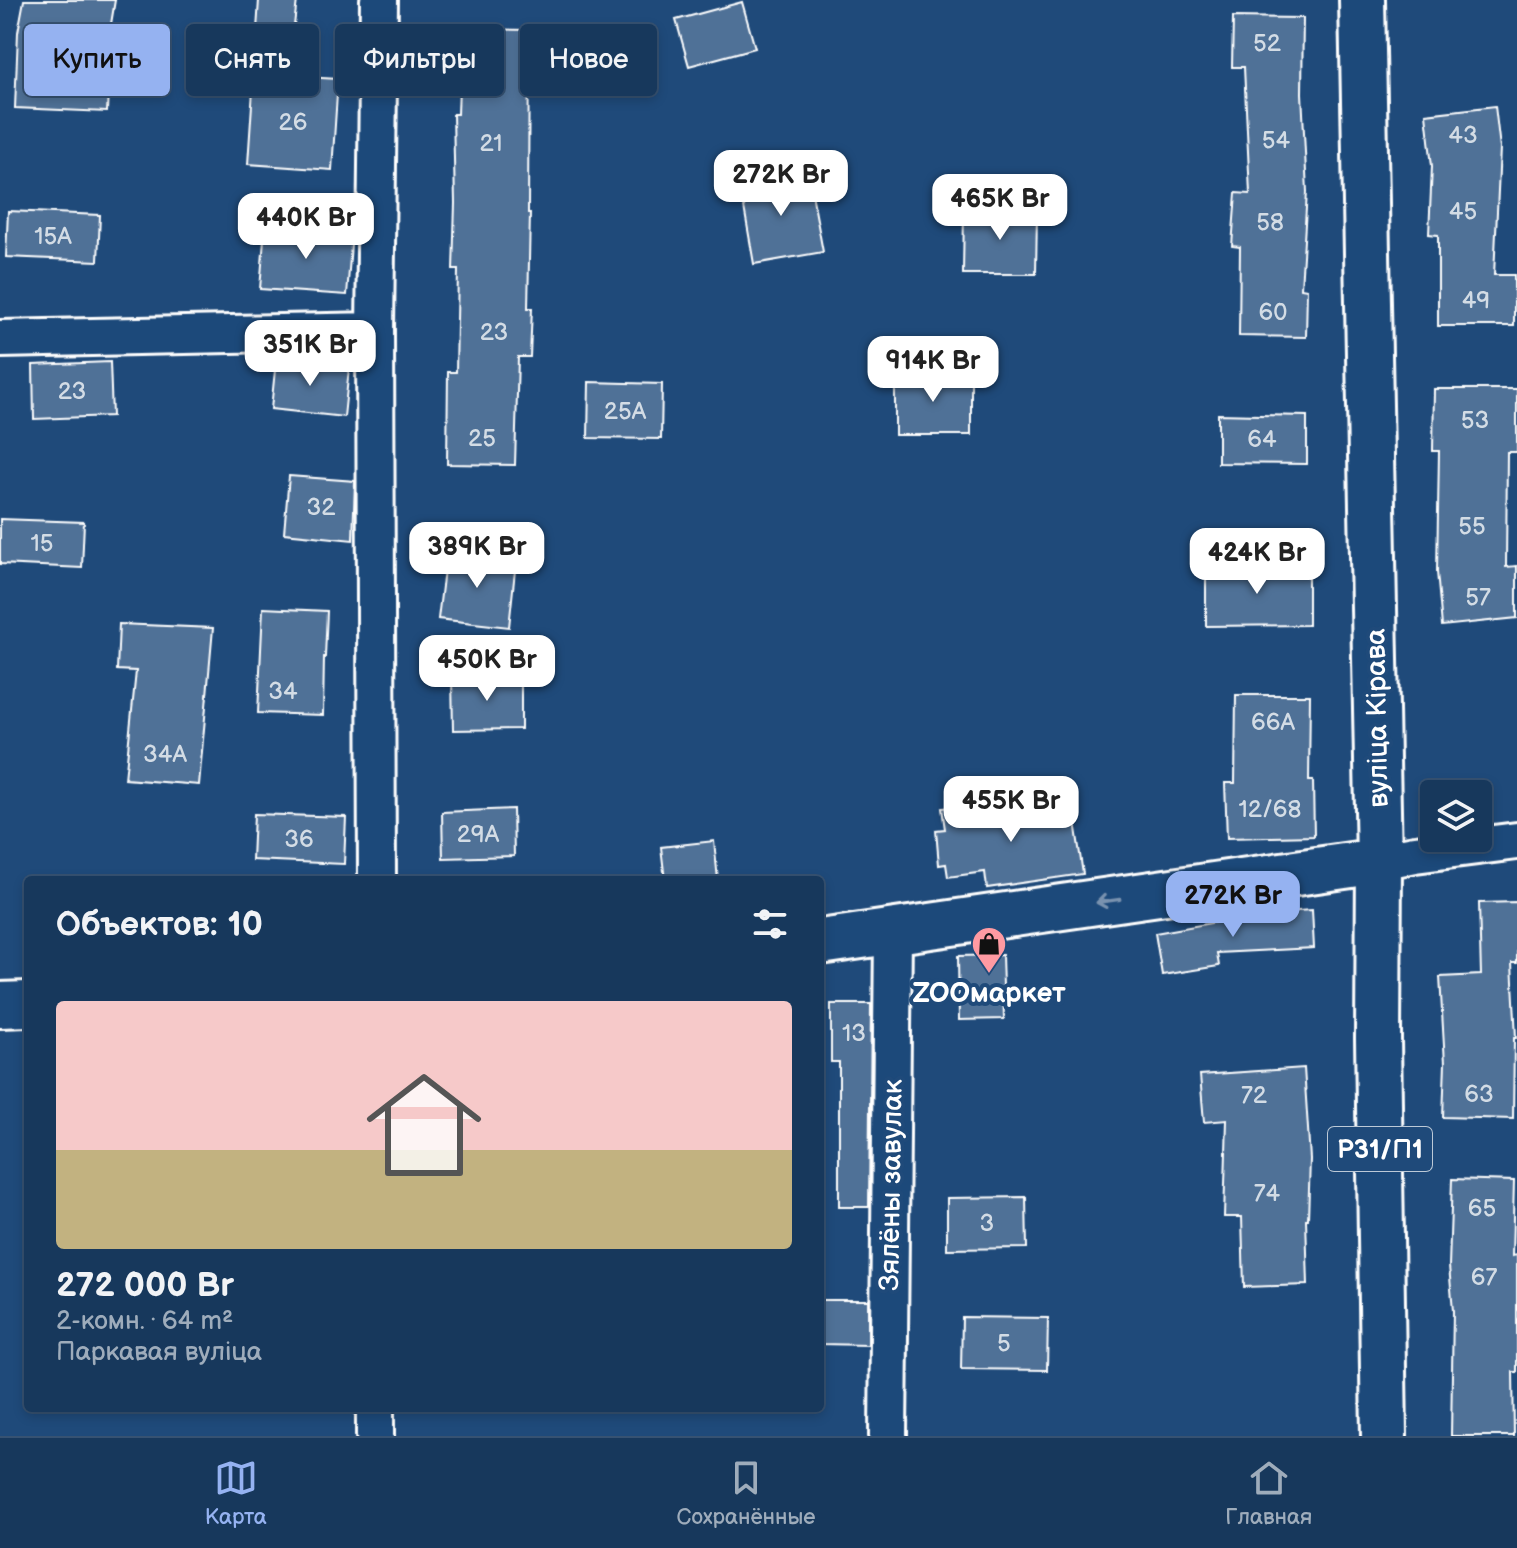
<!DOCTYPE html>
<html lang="ru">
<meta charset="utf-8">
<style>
:root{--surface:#17385c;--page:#203f62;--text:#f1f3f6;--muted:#9eacbb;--line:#365272;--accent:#95b2f1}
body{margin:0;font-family:"Balsamiq Sans",sans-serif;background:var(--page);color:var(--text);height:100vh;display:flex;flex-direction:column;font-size:30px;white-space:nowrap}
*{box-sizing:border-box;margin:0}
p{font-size:26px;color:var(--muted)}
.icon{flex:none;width:44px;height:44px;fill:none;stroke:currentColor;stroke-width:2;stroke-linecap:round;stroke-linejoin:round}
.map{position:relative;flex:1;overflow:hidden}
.side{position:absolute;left:24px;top:876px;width:800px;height:536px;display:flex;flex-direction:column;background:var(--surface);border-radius:8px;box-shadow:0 4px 12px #0003,0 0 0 2px var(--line)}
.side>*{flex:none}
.hud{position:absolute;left:24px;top:24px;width:800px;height:72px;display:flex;gap:16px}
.controls{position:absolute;left:1420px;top:780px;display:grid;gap:16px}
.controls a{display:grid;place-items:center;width:72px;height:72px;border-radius:8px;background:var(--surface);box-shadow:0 4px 12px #0003,0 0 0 2px var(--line);font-size:40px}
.price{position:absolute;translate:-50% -68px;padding:0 18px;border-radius:16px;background:#fff;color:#222;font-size:26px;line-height:52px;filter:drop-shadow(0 2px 4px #0008)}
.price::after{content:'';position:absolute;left:50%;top:48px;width:24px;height:18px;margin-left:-12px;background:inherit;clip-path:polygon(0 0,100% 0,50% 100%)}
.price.current{background:var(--accent);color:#111}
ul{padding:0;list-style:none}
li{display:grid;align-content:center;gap:16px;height:424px;padding:0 32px}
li+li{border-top:2px solid var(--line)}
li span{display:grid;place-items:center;height:248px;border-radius:8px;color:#555}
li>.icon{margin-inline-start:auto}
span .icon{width:144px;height:144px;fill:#fffc;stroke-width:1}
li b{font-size:34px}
h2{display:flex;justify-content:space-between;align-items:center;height:96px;padding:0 32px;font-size:34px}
.pill{padding:0 28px;border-radius:8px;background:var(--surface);box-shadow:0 4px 12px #0003,0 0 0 2px var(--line);font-size:28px;line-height:72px}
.pill.current{background:var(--accent);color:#111}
.menu{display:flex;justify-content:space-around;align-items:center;height:112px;border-top:2px solid var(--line);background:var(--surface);font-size:22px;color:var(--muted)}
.menu a{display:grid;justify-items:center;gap:4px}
.menu .current{color:var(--accent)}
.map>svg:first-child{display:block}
.building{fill:#507197;stroke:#fff;stroke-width:2}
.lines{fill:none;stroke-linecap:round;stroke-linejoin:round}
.minor-casing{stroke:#fff;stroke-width:42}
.secondary-casing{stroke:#fff;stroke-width:50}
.primary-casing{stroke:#fff;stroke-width:50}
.minor{stroke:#1f4a7a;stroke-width:36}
.secondary{stroke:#1f4a7a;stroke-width:44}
.primary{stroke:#1f4a7a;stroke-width:44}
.oneway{stroke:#7992af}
.labels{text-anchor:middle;stroke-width:8;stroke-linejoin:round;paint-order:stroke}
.number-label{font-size:24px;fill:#d3dce5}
.shield{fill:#1f4a7a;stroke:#bcc9d7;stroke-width:2}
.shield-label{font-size:26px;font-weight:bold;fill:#fff}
.street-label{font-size:28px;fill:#fff;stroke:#1f4a7a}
.poi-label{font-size:28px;font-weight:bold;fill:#fff;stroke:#1f4a7a}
</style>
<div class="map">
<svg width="1517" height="1436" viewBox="0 0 1517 1436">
<rect width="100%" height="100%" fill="#1f4a7a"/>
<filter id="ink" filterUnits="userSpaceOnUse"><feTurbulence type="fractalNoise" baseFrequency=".0125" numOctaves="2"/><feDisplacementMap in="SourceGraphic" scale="16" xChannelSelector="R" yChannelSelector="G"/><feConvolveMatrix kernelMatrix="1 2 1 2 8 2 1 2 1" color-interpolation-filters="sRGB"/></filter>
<g filter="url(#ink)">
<path class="building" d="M 24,0 L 115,0 L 104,66 L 109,66 L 107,112 L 15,108 L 18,32 Z
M 259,0 L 297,0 L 288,76 L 338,79 L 332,170 L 248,164 Z
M 742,2 L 755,48 L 689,66 L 676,20 Z
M 1233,17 L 1303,18 L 1302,93 L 1307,192 L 1301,288 L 1307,289 L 1306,337 L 1239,336 L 1240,247 L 1232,246 L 1236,193 L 1250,194 L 1244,67 L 1232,67 Z
M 461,29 L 529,30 L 528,213 L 530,213 L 528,308 L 532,308 L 530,357 L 518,357 L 515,465 L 447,464 L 448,372 L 456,372 L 458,270 L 453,270 L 455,203 L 453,114 L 458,114 Z
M 1495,106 L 1500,148 L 1494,275 L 1514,275 L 1514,326 L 1438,326 L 1438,235 L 1429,234 L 1432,166 L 1426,114 Z
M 808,172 L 823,252 L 754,264 L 740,184 Z
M 964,210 L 1037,212 L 1036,274 L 963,274 Z
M 8,211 L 100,215 L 98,261 L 6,257 Z
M 265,227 L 352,232 L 347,295 L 260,289 Z
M 276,360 L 349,368 L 344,417 L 271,409 Z
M 110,362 L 112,416 L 34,419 L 33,365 Z
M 895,372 L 971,372 L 971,435 L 895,435 Z
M 589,382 L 662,384 L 661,439 L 588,438 Z
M 1434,389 L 1517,389 L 1517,452 L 1507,452 L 1506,567 L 1517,566 L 1517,618 L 1442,626 L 1437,572 L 1439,451 L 1433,451 Z
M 1218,414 L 1307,416 L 1307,464 L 1218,463 Z
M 289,476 L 355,481 L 353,540 L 284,533 Z
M 0,519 L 84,522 L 82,568 L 0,564 Z
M 446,553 L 516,561 L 509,627 L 438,619 Z
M 1308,565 L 1308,625 L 1206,626 L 1206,566 Z
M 263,608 L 327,611 L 325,657 L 324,657 L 323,715 L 258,713 Z
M 119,624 L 213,628 L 199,785 L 125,779 L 136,671 L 117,670 Z
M 521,676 L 521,729 L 453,730 L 452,677 Z
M 1236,695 L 1310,695 L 1309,781 L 1313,781 L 1314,836 L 1227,838 L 1225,783 L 1235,783 Z
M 1072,802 L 1083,874 L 987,888 L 985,872 L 948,877 L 946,864 L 939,865 L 936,830 L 945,829 L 942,808 L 975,804 L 977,817 Z
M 513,809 L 514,856 L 443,858 L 442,812 Z
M 254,814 L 346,817 L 344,864 L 252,860 Z
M 714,841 L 718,880 L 665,880 L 661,847 Z
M 1517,902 L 1517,963 L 1512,963 L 1516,1038 L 1514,1038 L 1513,1119 L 1443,1117 L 1445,1063 L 1440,977 L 1481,975 L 1479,903 Z
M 1312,910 L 1314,948 L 1217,953 L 1219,966 L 1162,975 L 1155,933 L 1234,919 L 1234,915 Z
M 1002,955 L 1004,1019 L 959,1020 L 958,956 Z
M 831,1004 L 871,1004 L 869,1207 L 839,1207 L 839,1062 L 831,1062 Z
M 1304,1068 L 1310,1159 L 1308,1219 L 1306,1219 L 1308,1285 L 1244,1287 L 1242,1217 L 1224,1217 L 1227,1120 L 1204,1122 L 1200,1075 Z
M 1452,1179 L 1514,1181 L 1512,1256 L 1517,1255 L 1517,1372 L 1513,1372 L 1514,1436 L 1451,1436 L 1453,1311 L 1449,1266 Z
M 1026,1197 L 1027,1248 L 947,1249 L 947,1198 Z
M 820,1300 L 868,1300 L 868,1345 L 820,1344 Z
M 962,1317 L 1048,1318 L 1047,1370 L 961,1369 Z"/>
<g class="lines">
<defs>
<path id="minor" d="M 0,339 L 375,331
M 1379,861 L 1415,854 L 1517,841
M 377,880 L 375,331 L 379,0
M 375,1436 L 375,1408
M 888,1436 L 893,933"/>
<path id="secondary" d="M 1362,0 L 1379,861"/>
<path id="primary" d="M 820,942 L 1379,861 L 1378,1039 L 1384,1436
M 0,1005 L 28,1004"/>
</defs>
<use href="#minor" class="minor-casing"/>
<use href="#secondary" class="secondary-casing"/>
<use href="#primary" class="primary-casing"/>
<use href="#minor" class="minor"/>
<use href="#secondary" class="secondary"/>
<use href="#primary" class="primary"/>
</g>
<defs><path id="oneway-shaft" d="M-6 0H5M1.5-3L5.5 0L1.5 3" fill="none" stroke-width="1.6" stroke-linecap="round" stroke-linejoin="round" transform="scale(2)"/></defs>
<use class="oneway" href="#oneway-shaft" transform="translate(1108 901) rotate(172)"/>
</g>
<defs>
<symbol id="shop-pin" viewBox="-11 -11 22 30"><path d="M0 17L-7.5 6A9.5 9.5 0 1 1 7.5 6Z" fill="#ff9aa2" stroke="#1f4a7a"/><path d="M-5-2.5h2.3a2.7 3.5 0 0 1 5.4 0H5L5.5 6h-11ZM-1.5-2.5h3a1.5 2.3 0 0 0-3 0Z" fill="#111"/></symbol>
</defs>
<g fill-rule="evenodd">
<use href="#shop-pin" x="969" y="924" width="40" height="54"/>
</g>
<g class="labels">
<g class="number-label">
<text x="1267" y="51">52</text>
<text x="293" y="130">26</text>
<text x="1463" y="143">43</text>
<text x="1276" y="148">54</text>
<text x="491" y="151">21</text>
<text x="1463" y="219">45</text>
<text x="1270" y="230">58</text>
<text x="53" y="244">15А</text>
<text x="1476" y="308">49</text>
<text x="1273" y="320">60</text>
<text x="494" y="340">23</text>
<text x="72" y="399">23</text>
<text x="625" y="419">25А</text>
<text x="1475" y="428">53</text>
<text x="482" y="446">25</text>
<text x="1262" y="447">64</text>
<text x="321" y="515">32</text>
<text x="1472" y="534">55</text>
<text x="42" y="551">15</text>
<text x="1478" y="605">57</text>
<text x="283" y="699">34</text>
<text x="1273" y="730">66А</text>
<text x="165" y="762">34А</text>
<text x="1270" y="817">12/68</text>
<text x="478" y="842">29А</text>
<text x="299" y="847">36</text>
<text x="854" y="1041">13</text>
<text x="1479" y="1102">63</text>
<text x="1254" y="1103">72</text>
<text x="1267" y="1201">74</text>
<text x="1482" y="1216">65</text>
<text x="987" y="1231">3</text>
<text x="1484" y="1285">67</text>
<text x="1004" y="1351">5</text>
</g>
<rect class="shield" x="1328" y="1127" width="104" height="44" rx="6"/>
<g class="shield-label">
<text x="1380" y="1158">Р31/П1</text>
</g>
<g class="street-label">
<text transform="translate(1376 718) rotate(-91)" y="10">вуліца Кірава</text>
<text transform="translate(890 1185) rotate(-89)" y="10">Зялёны завулак</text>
</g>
<g class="poi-label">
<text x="989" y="1002">ZOOмаркет</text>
</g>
</g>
</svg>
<div class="controls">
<a><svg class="icon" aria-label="layers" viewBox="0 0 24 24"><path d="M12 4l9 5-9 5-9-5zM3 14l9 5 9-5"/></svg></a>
</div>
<b class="price" style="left:781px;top:218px">272K Br</b>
<b class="price" style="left:1000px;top:242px">465K Br</b>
<b class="price" style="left:306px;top:261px">440K Br</b>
<b class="price" style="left:310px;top:388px">351K Br</b>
<b class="price" style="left:933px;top:404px">914K Br</b>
<b class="price" style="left:477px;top:590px">389K Br</b>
<b class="price" style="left:1257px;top:596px">424K Br</b>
<b class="price" style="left:487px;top:703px">450K Br</b>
<b class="price" style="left:1011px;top:844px">455K Br</b>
<b class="price current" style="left:1233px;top:939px">272K Br</b>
<div class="hud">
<a class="pill current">Купить</a>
<a class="pill">Снять</a>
<a class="pill">Фильтры</a>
<a class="pill">Новое</a>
</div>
<section class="side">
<h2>Объектов: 10<svg class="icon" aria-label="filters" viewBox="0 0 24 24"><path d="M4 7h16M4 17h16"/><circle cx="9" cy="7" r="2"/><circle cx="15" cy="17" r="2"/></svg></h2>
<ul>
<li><span style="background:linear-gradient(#f6c9c9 60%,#c2b280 0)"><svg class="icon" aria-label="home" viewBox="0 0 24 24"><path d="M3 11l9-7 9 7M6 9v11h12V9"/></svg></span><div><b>272 000 Br</b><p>2-комн. · 64 m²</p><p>Паркавая вуліца</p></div></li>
</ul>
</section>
</div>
<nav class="menu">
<a class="current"><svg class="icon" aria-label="map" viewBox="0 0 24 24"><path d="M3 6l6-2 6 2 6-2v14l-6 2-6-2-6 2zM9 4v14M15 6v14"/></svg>Карта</a>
<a><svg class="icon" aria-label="saved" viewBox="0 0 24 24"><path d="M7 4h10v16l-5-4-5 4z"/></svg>Сохранённые</a>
<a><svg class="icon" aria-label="home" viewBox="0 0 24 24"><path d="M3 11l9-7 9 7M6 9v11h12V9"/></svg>Главная</a>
</nav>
